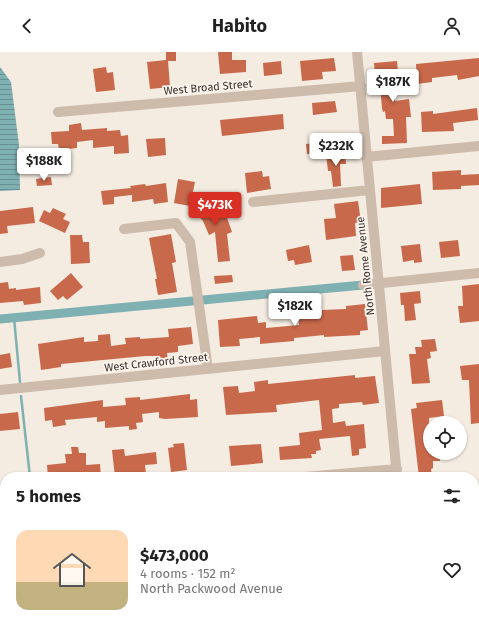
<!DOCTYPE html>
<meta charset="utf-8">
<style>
:root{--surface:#fff;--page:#f2f2f2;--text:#222;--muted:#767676;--line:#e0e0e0;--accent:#d93025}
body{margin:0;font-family:"Fira Sans",sans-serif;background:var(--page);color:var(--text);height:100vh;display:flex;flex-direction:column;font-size:15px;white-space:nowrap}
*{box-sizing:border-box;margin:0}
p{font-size:13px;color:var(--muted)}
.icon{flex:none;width:22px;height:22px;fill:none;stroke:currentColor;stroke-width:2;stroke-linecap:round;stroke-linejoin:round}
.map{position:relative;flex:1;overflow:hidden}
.panel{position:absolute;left:0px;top:420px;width:479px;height:156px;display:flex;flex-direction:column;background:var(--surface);border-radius:16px 16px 0 0;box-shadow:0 1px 3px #0004}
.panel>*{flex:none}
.controls{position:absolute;left:423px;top:364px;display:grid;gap:8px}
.controls a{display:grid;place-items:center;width:44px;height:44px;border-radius:50%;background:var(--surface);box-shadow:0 1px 3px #0004;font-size:20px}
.price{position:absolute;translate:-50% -34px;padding:0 9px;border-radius:4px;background:#fff;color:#222;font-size:13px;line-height:26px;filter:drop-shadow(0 1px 2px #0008)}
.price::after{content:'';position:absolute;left:50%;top:24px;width:12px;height:9px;margin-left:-6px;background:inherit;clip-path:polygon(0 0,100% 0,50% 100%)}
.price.current{background:var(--accent);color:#fff}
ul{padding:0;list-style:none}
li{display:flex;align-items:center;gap:12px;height:100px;padding:0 16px}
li+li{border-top:1px solid var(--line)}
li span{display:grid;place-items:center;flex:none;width:112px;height:80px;border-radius:12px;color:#555}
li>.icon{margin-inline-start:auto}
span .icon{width:48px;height:48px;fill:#fffc;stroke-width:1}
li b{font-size:17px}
h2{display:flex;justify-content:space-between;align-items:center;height:48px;padding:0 16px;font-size:17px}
header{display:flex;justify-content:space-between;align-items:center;height:52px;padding:0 16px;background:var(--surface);font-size:18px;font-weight:700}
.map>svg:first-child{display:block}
.water{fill:url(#water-rules)}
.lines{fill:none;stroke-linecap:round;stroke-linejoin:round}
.stream{stroke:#7fb0b2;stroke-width:2.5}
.canal{stroke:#7fb0b2;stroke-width:9}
.building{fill:#c8694b}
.minor{stroke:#cdbbac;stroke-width:10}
.labels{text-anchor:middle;stroke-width:3.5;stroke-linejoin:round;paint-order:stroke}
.street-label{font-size:11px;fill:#3b302b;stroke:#fbf5ee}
</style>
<header><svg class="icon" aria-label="back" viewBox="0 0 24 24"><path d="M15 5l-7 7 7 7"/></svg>Habito<svg class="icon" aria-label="person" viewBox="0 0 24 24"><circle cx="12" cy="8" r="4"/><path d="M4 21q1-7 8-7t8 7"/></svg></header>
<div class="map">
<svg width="479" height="576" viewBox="0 0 479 576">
<defs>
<pattern id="water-rules" width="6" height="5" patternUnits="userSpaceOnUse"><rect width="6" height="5" fill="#7fb0b2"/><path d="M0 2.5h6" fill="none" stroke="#699091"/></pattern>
</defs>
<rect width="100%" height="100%" fill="#f4ebe1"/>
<path class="water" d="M 0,15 L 11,30 L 19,93 L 20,138 L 0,139 Z"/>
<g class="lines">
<path class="stream" d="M 14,266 L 20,330
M 21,344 L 30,425"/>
<path class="canal" d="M 0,267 L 363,233"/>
</g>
<path class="building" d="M 166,0 L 176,0 L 176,9 L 168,9 L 170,35 L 150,37 L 147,10 L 166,8 Z
M 218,0 L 232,0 L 232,8 L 246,8 L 246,20 L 220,22 Z
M 334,6 L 336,19 L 322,20 L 323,27 L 302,29 L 300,9 Z
M 479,6 L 479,24 L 458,28 L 457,23 L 432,26 L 432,30 L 417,32 L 416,12 Z
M 281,9 L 282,22 L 264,24 L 263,11 Z
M 397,9 L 398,20 L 393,20 L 395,49 L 409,47 L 411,65 L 406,65 L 407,91 L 382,92 L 382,84 L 394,84 L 393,67 L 386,67 L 385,59 L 383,60 L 382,56 L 379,21 L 375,22 L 374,11 Z
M 106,15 L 107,21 L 113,20 L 115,38 L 96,40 L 93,17 Z
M 335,49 L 337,60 L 313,63 L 312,51 Z
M 477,56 L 478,68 L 453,71 L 454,79 L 422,80 L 421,60 L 433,59 L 433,62 Z
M 283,62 L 284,77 L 222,84 L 220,68 Z
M 81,71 L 82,78 L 107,76 L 107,79 L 120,78 L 121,84 L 128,83 L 129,101 L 114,102 L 114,94 L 93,96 L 93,88 L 77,90 L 77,96 L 59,98 L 58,92 L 52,92 L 51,80 L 69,79 L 69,73 Z
M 165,86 L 166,103 L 148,105 L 146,87 Z
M 316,91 L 317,101 L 307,102 L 306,92 Z
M 345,100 L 346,112 L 340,112 L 341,134 L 333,135 L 331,119 L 328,119 L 326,102 Z
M 461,118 L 461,123 L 479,122 L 479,133 L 461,134 L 461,137 L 433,138 L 432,120 Z
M 262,119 L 263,125 L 269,124 L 271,137 L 247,141 L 245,121 Z
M 51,125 L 52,133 L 37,134 L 36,127 Z
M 178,127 L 195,130 L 190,154 L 174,151 Z
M 166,131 L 168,150 L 154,152 L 153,147 L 132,150 L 132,143 L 114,145 L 114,152 L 103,153 L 101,139 L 131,136 L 130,134 L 145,132 L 146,134 Z
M 420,132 L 422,152 L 381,156 L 381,136 Z
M 208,143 L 226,163 L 232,180 L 227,182 L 230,209 L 218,210 L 215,180 L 209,183 L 203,169 L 192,157 Z
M 358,149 L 361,170 L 355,171 L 356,184 L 326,188 L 324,167 L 336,166 L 334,152 Z
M 33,155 L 35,171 L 7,174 L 8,181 L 0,182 L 0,159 Z
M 53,156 L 66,162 L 63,167 L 70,170 L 65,181 L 39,169 L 44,158 L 50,161 Z
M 171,182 L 176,210 L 172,211 L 177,240 L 158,243 L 155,227 L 157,227 L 149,186 Z
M 70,183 L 82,183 L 83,190 L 89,190 L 90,211 L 71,212 Z
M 458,188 L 460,204 L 441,206 L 439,190 Z
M 420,192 L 422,210 L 414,211 L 414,208 L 403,210 L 401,194 Z
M 309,193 L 312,210 L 295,213 L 294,208 L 288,209 L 286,198 Z
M 353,203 L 355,218 L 342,219 L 340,204 Z
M 71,221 L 83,235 L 67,248 L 63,244 L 58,248 L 50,239 Z
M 232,223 L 233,230 L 215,232 L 214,224 Z
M 8,230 L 9,237 L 16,236 L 16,238 L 40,235 L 41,251 L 24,253 L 23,249 L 0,251 L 0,231 Z
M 479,232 L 479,269 L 460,271 L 458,254 L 463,254 L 462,234 Z
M 420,239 L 421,251 L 414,252 L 416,268 L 405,269 L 404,253 L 401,253 L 400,241 Z
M 365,252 L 368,278 L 360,279 L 360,283 L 324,285 L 324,283 L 294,286 L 294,289 L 260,292 L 260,285 L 239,287 L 240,294 L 220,295 L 218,268 L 257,264 L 258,271 L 266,270 L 266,276 L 299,273 L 298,266 L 322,263 L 322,258 L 346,257 L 346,254 Z
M 191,275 L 193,292 L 178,294 L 178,300 L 167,301 L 168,310 L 160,310 L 160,304 L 145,304 L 61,312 L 61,315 L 41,318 L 38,292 L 84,285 L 84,290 L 98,289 L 98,283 L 110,282 L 111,294 L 126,292 L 125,286 L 140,285 L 140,287 L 169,285 L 168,277 Z
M 435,287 L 437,299 L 430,300 L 431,306 L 427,307 L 430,331 L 412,332 L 409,302 L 416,302 L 415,295 L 422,295 L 421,288 Z
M 10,301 L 12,315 L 0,317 L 0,303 Z
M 479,312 L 479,371 L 471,372 L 469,328 L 462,328 L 460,314 Z
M 355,323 L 355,326 L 375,324 L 379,351 L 363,353 L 362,350 L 339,352 L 339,356 L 332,357 L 333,371 L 345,369 L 346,374 L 364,372 L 366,396 L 359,397 L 359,403 L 352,404 L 350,384 L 319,387 L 321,398 L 316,399 L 316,402 L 311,402 L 312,406 L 280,408 L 279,395 L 300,393 L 299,381 L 322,378 L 319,348 L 276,353 L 277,360 L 226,363 L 223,335 L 238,334 L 239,341 L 255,339 L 254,330 L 268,328 L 268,332 Z
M 190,342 L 190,348 L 197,347 L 198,365 L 165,367 L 159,366 L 159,360 L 142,362 L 143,370 L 136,371 L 137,377 L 129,378 L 129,374 L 105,376 L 105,369 L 97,370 L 97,365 L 65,368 L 66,373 L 53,375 L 52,368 L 45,369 L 44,356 L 103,348 L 103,355 L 126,353 L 125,346 L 140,345 L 140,348 Z
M 442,348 L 444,364 L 429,366 L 430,401 L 439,401 L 440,409 L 433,409 L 433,416 L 431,417 L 432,425 L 419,425 L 411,357 L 417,356 L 416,351 Z
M 18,360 L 20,377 L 0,379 L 0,362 Z
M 184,391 L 187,418 L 171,420 L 168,396 L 174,395 L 173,392 Z
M 261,392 L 263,411 L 231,414 L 229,394 Z
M 71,395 L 78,395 L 79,401 L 86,401 L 86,413 L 100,412 L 101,425 L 48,425 L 47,413 L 66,411 L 65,402 L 72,402 Z
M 124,397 L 125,404 L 156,400 L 157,412 L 145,413 L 146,422 L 115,425 L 112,398 Z"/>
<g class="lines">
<path class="minor" d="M 357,0 L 397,425
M 58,60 L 361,34
M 366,105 L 479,94
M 253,150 L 370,138
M 124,177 L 176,171 L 190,190 L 208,317
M 0,210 L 22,207 L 40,201
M 363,233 L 479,221
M 0,338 L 385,299
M 305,425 L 397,417
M 0,455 L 5,455
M 474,485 L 479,484
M 0,563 L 5,563
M 50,571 L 50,576
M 411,571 L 411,576"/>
</g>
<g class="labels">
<g class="street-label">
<text transform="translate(208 35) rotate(-5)" y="4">West Broad Street</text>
<text transform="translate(365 214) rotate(-96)" y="4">North Rome Avenue</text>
<text transform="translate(156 310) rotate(-6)" y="4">West Crawford Street</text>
</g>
</g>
</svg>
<div class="controls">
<a><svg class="icon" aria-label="locate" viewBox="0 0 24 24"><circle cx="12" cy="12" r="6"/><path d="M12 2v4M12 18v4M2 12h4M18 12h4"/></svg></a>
</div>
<b class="price" style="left:393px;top:51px">$187K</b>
<b class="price" style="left:336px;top:115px">$232K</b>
<b class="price" style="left:44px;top:130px">$188K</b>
<b class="price current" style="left:215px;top:174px">$473K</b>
<b class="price" style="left:295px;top:275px">$182K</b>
<section class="panel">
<h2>5 homes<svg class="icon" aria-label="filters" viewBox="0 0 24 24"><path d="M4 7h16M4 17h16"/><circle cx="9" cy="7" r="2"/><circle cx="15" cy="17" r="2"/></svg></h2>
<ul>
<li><span style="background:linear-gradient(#ffd9b3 65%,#c2b280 0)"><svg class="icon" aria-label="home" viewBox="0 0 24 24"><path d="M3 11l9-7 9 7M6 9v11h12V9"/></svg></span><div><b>$473,000</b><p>4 rooms · 152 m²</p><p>North Packwood Avenue</p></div><svg class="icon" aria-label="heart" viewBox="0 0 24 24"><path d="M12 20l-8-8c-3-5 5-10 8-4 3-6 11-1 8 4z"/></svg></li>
</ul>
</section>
</div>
